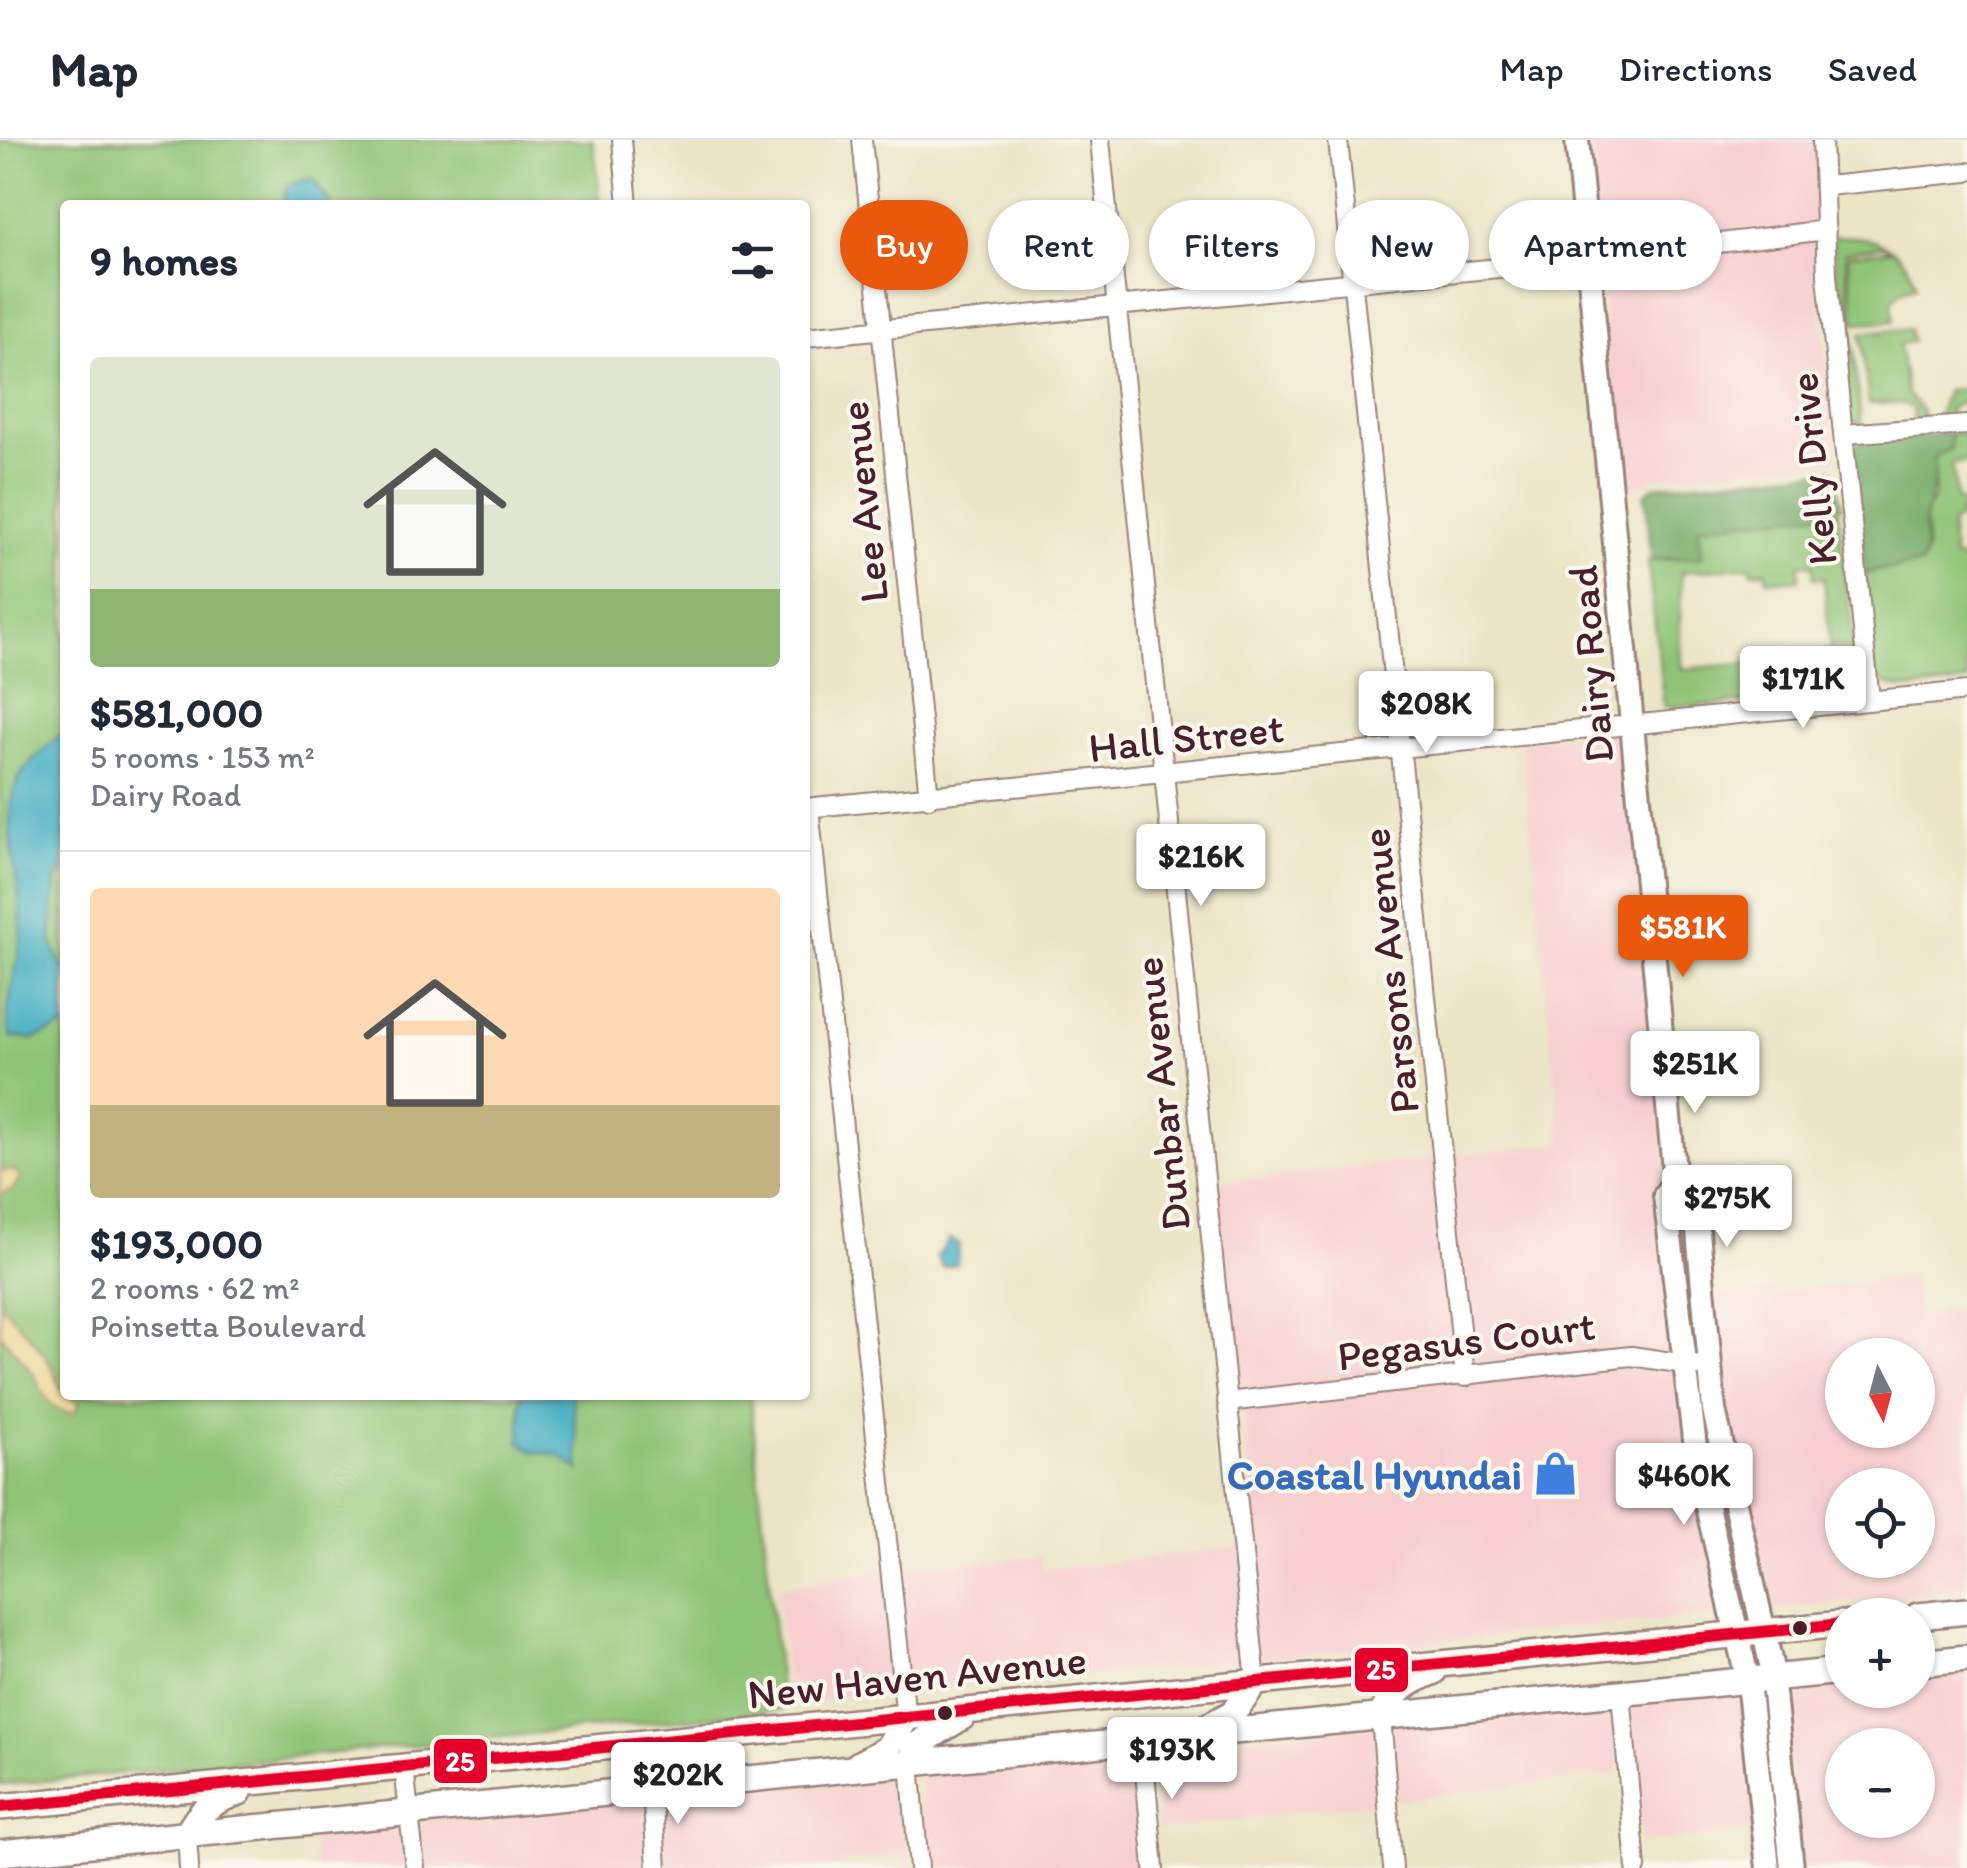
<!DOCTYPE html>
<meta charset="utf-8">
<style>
:root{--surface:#fff;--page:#f6f6f7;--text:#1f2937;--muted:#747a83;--line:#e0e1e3;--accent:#ea580c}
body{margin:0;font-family:Itim,sans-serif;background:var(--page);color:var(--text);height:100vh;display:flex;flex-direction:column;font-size:38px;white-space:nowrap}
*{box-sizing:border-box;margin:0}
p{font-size:32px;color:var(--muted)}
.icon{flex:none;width:55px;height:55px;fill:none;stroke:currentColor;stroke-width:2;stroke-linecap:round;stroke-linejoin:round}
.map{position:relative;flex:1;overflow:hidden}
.panel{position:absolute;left:60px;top:60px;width:750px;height:1200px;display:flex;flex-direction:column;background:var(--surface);border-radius:10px;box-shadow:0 2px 8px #0004}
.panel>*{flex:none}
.banner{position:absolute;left:840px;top:60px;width:950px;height:90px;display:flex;gap:20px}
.needle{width:65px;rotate:174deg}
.fabs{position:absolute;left:1825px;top:1198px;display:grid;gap:20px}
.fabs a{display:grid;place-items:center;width:110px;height:110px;border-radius:50%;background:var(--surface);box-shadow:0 2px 8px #0004;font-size:50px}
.price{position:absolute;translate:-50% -85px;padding:0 22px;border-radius:10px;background:#fff;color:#222;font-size:32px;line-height:65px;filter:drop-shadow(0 2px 5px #0008)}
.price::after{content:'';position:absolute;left:50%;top:60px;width:30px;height:22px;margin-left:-15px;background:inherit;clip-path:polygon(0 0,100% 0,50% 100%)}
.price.selected{background:var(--accent);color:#fff}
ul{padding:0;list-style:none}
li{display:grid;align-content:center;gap:20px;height:530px;padding:0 30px}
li+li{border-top:2px solid var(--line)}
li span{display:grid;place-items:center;height:310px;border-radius:10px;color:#555}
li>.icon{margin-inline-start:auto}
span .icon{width:180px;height:180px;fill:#fffc;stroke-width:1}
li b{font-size:42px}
h2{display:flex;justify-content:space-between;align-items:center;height:120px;padding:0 30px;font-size:42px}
.chip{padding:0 35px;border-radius:45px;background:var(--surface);box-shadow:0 2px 8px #0004;font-size:35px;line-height:90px}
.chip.selected{background:var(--accent);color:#fff}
header{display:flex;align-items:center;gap:60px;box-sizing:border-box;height:140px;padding:0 50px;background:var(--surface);border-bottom:2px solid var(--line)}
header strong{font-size:48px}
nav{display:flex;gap:55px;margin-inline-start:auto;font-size:35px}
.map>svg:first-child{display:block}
.built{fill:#f7cfd1;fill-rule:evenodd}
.green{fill:#8fc476;stroke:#6c7250;stroke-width:2.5}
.forest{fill:#73aa67;stroke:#5e6449;stroke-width:2.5}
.sand{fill:#eeda9e;stroke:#9c7c64;stroke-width:2.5}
.water{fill:#45afc3;stroke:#486777;stroke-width:2.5}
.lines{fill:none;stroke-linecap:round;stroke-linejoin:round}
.street-casing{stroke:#9a8278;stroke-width:22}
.secondary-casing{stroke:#9a8278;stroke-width:28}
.primary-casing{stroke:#9a8278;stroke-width:30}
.street{stroke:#fff;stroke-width:18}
.secondary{stroke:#fff;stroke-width:22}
.primary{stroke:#fff;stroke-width:25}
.bus-1-casing{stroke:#fbf7ec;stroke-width:20}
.bus-1{stroke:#e4002b;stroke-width:12}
.bus-dot{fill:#4a1f2b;stroke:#fbf7ec;stroke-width:4}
.labels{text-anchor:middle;stroke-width:8;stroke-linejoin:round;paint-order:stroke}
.street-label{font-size:42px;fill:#4a1f2b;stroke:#fbf7ec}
.shop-label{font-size:42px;font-weight:bold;fill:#366cbe;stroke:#fbf7ec;text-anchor:end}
.line-badge{stroke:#fbf7ec;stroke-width:4}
.badge-label{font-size:28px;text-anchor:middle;font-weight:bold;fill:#fff}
</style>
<header>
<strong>Map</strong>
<nav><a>Map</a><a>Directions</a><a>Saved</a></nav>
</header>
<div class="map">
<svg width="1967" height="1728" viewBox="0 0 1967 1728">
<rect width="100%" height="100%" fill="#fbf7ec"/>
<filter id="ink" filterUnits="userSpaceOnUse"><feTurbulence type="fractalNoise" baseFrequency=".01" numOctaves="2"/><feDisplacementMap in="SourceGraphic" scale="20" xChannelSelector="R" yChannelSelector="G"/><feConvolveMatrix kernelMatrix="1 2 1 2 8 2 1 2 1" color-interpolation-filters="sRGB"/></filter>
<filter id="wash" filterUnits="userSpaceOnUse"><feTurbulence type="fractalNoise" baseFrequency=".0048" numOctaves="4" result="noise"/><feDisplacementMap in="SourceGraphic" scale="40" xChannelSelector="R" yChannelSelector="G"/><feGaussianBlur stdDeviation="2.25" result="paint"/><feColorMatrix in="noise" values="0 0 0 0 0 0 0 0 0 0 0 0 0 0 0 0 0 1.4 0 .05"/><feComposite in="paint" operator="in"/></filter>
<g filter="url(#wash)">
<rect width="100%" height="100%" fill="#ebe5c6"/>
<path class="built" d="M 1590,0 L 1825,0 L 1826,68 L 1812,88 L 1836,320 L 1654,338 L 1641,347 L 1619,349 Z
M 1626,589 L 1666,1038 L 1722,1474 L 788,1564 L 777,1448 L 883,1430 L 1041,1417 L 1042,1430 L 1254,1406 L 1242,1240 L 1212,1043 L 1561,1004 L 1521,601 Z
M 1677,1051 L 1687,1054 L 1749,1472 L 1738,1473 L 1705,1322 L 1673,1058 Z
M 1913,1137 L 1917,1176 L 1967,1169 L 1967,1450 L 1766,1470 L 1722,1269 L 1714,1157 ZM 1842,1215 L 1918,1215 L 1918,1290 L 1842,1290 ZM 1842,1345 L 1918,1345 L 1918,1420 L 1842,1420 Z
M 1967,1527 L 1967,1728 L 1800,1728 L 1781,1546 L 1842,1540 L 1842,1550 L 1918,1550 L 1918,1532 ZM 1842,1605 L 1918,1605 L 1918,1680 L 1842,1680 Z
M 1741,1550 L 1760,1728 L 1752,1728 L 1748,1691 L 1642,1703 L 1630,1560 Z
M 1614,1562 L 1620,1633 L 1396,1660 L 1390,1584 Z
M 1374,1586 L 1380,1662 L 1158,1690 L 1151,1609 Z
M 1135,1610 L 1142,1692 L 1136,1693 L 1139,1728 L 927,1728 L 919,1631 Z
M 903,1633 L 911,1728 L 907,1728 L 905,1716 L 841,1723 L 836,1728 L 665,1728 L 660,1657 Z
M 644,1659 L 649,1728 L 315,1728 L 314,1691 Z
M 74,1706 L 76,1728 L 0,1728 L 0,1713 Z"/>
<path class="green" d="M 0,0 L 593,0 L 601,65 L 65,65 L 65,1255 L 750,1255 L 782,1570 L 0,1645 Z
M 1833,97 C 1871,94 1906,106 1916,146 L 1902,150 L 1892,161 L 1894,181 L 1855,183 L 1848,115 L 1890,110 L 1883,106 L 1845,112 L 1861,284 L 1848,281 Z
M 1909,189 L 1912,202 L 1899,204 L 1907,254 L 1922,271 L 1921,282 L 1913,283 L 1913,269 L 1902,263 L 1869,264 L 1861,193 Z
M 1967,249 L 1967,260 L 1948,269 L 1952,279 L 1937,278 L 1947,250 Z
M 1951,293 L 1967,294 L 1967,322 L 1952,324 L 1957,362 L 1967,362 L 1967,370 L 1959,371 L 1960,378 L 1951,384 L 1953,416 L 1967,423 L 1967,542 C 1940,544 1887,561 1873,531 L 1865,433 L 1922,424 L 1927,412 L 1925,375 L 1935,357 L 1934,317 Z
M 1838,371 L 1857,532 L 1855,546 L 1839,553 L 1802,557 L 1791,548 L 1788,516 L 1831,511 L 1824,438 L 1814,438 L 1813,424 L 1799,425 L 1799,439 L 1767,440 L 1766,431 L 1752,432 L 1751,426 L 1681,432 C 1682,467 1677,491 1682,529 L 1765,522 L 1765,552 L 1748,563 L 1664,567 L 1648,421 L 1701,417 L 1699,386 Z"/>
<path class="forest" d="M 1951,293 L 1950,309 L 1934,317 C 1938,345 1932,349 1926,374 C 1922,391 1929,407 1922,424 L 1865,433 L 1852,303 Z
M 1832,330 L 1842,365 L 1838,371 L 1699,386 L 1702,417 L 1652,420 L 1645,354 L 1654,346 Z"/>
<path class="sand" d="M 0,1031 L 16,1031 L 20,1038 L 14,1048 L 0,1055 Z
M 0,1164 C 26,1192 51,1215 62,1253 L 79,1263 L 75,1273 C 44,1272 45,1252 32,1232 C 23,1219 10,1207 0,1194 Z"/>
<path class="water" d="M 312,38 L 332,65 L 282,65 L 288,45 Z
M 65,591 L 65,724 L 56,740 L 51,801 L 65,833 L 65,887 L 34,899 L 11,897 C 0,874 19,828 21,796 C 24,748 0,695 14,649 C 24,623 45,609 65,591 Z
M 950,1099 L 959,1104 L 957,1124 L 943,1127 L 937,1117 Z
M 521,1255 L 572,1255 L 580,1331 L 558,1315 L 531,1311 L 520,1302 Z"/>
</g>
<g filter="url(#ink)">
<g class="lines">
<defs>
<path id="street" d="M 622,0 L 628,65
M 862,0 L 929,658
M 1100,0 L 1256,1542
M 1338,0 L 1465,1237
M 1822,0 L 1827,136 L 1870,560
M 1827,46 L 1967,32
M 805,197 L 1588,119 L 1826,90
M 1844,294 L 1967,285
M 805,668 L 1967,551
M 809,668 L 906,1578
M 1227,1262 L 1631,1216 L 1712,1228
M 1621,1552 L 1636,1728
M 1381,1576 L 1393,1728
M 1142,1600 L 1154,1728
M 910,1623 L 919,1728
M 404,1627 L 415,1728
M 652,1649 L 657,1728
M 187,1695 L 189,1728"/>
<path id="secondary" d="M 1577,0 L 1675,1041 L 1665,1055 L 1697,1324 L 1748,1541 L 1768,1728
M 1675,1041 L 1694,1047 L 1714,1270 L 1771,1524 L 1792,1728"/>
<path id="primary" d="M 1918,1476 L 1967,1471
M 1918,1523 L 1967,1518
M 1381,1576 C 1392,1551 1408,1542 1433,1532
M 1205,1588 L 1233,1573 L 1256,1542
M 910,1623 L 917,1605 L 962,1577
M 859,1624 L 887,1609 L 906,1578
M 652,1649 L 672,1619 L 699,1602
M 0,1667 L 1842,1484
M 187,1695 C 200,1669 213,1661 239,1652
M 0,1713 L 1842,1531"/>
</defs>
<use href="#street" class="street-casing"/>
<use href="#secondary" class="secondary-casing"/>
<use href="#primary" class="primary-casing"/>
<use href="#street" class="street"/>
<use href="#secondary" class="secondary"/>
<use href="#primary" class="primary"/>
<defs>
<path id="bus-1" d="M 0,1667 L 1842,1484"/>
</defs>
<use href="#bus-1" class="bus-1-casing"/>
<use href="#bus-1" class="bus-1"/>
</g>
</g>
<defs>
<symbol id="shop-bare" viewBox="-9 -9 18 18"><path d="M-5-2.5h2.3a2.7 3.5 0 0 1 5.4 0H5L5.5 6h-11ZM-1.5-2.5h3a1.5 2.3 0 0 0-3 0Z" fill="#3f7fe0" stroke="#fbf7ec" stroke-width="2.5" paint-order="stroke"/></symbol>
</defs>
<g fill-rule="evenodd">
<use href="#shop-bare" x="1524" y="1302" width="63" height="63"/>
</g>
<g class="bus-dot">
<circle cx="1800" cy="1488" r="9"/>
<circle cx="945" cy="1573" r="9"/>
</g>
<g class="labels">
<g class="street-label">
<text transform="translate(1812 329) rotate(-96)" y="15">Kelly Drive</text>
<text transform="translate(863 362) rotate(-96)" y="15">Lee Avenue</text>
<text transform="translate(1590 524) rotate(-95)" y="15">Dairy Road</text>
<text transform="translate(1186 597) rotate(-6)" y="15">Hall Street</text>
<text transform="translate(1389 831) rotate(-96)" y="15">Parsons Avenue</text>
<text transform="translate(1161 954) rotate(-96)" y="15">Dunbar Avenue</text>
<text transform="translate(1466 1200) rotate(-7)" y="15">Pegasus Court</text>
<text transform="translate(917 1536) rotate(-6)" y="15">New Haven Avenue</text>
</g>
<g class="shop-label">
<text x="1522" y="1349">Coastal Hyundai</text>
</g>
</g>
<g class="line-badge">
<rect x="1353" y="1506" width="57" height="48" rx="10" fill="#e4002b"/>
<rect x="432" y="1597" width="57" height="48" rx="10" fill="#e4002b"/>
</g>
<g class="badge-label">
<text x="1381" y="1539">25</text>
<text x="460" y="1631">25</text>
</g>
</svg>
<div class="fabs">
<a><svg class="needle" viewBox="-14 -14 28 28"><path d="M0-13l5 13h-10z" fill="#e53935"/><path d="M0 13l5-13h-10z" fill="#747a83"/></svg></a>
<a><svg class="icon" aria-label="locate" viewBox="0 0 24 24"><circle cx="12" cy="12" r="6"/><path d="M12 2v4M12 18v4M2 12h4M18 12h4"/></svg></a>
<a>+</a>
<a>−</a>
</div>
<b class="price" style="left:1803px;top:591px">$171K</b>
<b class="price" style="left:1426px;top:616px">$208K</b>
<b class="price" style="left:1201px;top:769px">$216K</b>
<b class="price selected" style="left:1683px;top:840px">$581K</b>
<b class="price" style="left:1695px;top:976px">$251K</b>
<b class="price" style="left:1727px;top:1110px">$275K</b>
<b class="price" style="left:1684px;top:1388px">$460K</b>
<b class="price" style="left:1172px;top:1662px">$193K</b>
<b class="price" style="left:678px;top:1687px">$202K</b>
<div class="banner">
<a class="chip selected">Buy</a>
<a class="chip">Rent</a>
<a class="chip">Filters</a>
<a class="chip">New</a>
<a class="chip">Apartment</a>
</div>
<section class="panel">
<h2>9 homes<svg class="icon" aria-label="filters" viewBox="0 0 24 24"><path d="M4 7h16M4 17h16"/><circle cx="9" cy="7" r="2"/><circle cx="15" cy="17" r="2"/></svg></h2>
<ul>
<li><span style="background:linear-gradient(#dfe7d0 75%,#8fb573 0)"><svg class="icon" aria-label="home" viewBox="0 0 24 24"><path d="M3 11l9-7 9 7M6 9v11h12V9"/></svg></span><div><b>$581,000</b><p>5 rooms · 153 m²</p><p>Dairy Road</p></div></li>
<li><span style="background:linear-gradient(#ffd9b3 70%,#c2b280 0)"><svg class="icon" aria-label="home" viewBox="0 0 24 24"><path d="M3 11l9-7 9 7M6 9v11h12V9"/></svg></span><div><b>$193,000</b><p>2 rooms · 62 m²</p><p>Poinsetta Boulevard</p></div></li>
</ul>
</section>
</div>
